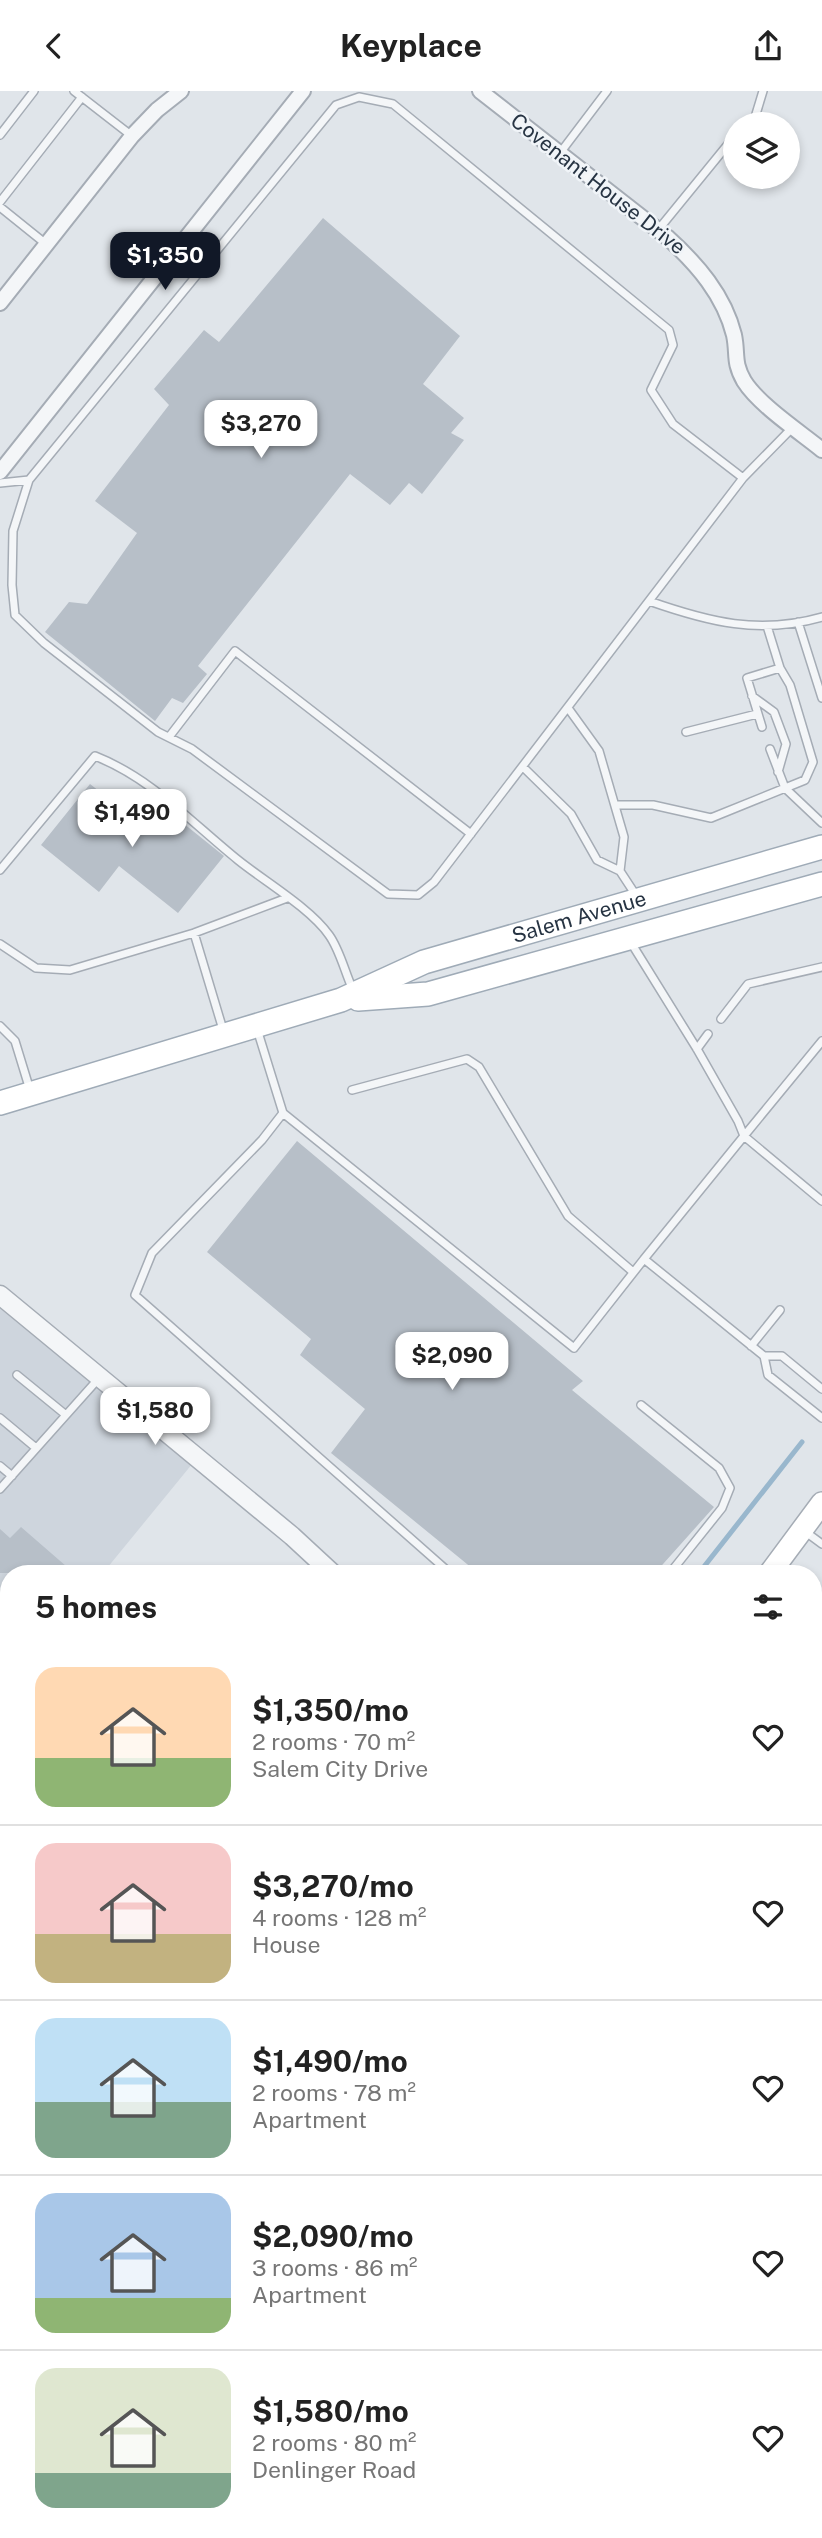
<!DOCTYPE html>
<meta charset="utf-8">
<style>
:root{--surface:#fff;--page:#f2f2f2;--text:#222;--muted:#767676;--line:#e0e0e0;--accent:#111827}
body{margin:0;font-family:"Public Sans",sans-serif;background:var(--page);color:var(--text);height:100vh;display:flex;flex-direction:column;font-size:26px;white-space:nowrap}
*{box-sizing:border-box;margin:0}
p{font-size:23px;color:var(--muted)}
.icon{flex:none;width:38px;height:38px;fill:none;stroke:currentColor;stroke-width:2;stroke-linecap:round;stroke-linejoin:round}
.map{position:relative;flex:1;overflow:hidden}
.sheet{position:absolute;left:0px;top:1474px;width:822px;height:975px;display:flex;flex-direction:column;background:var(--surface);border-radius:28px 28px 0 0;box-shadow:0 4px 10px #0003}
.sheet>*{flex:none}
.tools{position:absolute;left:723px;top:21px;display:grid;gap:14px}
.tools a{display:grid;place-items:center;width:77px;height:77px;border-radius:50%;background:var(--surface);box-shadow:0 4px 10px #0003;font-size:35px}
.price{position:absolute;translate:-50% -60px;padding:0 16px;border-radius:14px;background:#fff;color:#222;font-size:23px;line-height:46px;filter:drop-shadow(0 2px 4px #0008)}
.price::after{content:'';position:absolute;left:50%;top:42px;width:21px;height:16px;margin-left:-10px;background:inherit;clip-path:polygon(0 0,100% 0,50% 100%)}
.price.on{background:var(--accent);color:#fff}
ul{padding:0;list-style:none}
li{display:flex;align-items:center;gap:21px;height:175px;padding:0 35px}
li+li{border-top:2px solid var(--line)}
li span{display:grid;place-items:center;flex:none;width:196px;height:140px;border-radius:21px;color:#555}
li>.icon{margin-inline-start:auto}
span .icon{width:84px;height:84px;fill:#fffc;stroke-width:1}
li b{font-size:30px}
h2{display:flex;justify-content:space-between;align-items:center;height:84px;padding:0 35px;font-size:30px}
header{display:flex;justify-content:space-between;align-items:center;height:91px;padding:0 35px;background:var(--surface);font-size:32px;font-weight:700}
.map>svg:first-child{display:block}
.built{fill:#ced5dd}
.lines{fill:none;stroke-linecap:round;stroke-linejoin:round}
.stream{stroke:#99b7cd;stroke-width:5}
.building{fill:#b7bfc8}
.service-casing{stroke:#a5acb5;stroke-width:10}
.minor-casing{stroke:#a5acb5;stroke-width:18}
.tertiary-casing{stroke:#a5acb5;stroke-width:21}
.secondary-casing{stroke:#a5acb5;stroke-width:24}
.primary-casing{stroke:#9fabb7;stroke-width:26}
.service{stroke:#f4f6f8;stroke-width:7}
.minor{stroke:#f4f6f8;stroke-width:14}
.tertiary{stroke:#f4f6f8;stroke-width:18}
.secondary{stroke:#fff;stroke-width:21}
.primary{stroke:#fff;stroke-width:23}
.labels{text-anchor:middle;stroke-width:5;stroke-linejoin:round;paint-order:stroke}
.street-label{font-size:21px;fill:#273443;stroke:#f0f4f8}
</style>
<header><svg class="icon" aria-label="back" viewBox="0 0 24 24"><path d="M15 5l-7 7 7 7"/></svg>Keyplace<svg class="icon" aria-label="share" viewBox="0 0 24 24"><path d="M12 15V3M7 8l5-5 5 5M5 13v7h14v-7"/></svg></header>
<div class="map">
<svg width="822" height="2447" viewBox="0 0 822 2447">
<rect width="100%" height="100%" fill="#e0e5ea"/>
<path class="built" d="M 0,1204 L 197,1367 L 103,1482 L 9,1482 L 9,1598 L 0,1609 Z"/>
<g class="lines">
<path class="stream" d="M 699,1482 L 802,1351"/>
</g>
<path class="building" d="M 323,127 L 460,245 L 423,293 L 464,327 L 451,342 L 464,349 L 422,403 L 409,392 L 390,414 L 350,383 L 198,575 L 207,583 L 183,612 L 172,607 L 155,630 L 45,541 L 69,511 L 87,513 L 137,442 L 95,410 L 169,314 L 154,298 L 204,239 L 219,251 Z
M 90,693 L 146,737 L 163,716 L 224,765 L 178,822 L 119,775 L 99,801 L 41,754 Z
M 297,1050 L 583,1290 L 572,1299 L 714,1416 L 655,1482 L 478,1482 L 331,1362 L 365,1318 L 300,1264 L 311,1248 L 207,1161 Z
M 21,1436 L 74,1482 L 0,1482 L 0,1438 L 10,1447 Z"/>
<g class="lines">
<defs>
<path id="service" d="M 74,0 L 132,45
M 753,33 L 763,0
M 0,44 L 34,0
M 560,62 L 607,0
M 0,111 L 82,6
M 0,116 L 46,153
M 658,139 L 729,52 L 735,50
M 743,387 L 794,335
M 0,392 L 29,389 L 336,14 L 359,6 L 393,13 L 669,239 L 673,254 L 651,299 L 673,333 L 743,387 L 434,791 L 418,804 L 388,803 L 192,658 L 158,641 L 44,552 L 15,524 L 12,494 L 13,440 L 29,389
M 649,510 C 709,531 759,544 822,526
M 798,531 L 822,607
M 752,605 L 774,621 L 786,653 L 778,681
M 568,617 L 599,660 L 624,746 L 620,780
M 762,636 L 747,587 L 780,577
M 686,641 L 757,623
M 169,646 L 235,560 L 471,743
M 770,658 L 785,697 L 822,732
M 523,676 L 571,723 L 597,769 L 620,780 L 637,806
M 615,714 L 653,714 L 711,727 L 805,689 L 813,671 L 790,594 L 780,577 L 767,535
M 0,779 L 95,665 C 151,687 191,731 238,769 C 264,790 310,817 329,844 C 340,859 345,882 353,899
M 194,842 L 224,942
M 630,850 L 697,958 L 738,1030 L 744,1045 L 644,1168 L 764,1265
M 0,853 L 36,877 L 70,879 L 194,842 L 287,807
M 721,928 L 748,893 L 822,876
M 0,935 L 15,950 L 30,999
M 257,938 L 283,1022 L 262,1049 L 152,1162 L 135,1204 L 450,1482
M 822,950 L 744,1045 L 822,1110
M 697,958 L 708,943
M 352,999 L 467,968 L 479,976 L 568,1125 L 633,1181
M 283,1022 L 574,1257 L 644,1168
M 751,1255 L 780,1219
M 17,1284 L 66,1324
M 822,1298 L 782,1265 L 764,1265 L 768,1284 L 822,1327
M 641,1314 L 719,1377 L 730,1397 L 722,1417 L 670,1482
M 0,1327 L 36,1357
M 0,1375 L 12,1385
M 0,1398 L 100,1286
M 803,1439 L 822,1453
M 814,1581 L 822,1590
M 814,1801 L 822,1791
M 0,1901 L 9,1890
M 0,1914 L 9,1921
M 814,2032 L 822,2038
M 0,2220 L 9,2227
M 0,2329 L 9,2335
M 188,2440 L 198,2447"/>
<path id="minor" d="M 480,0 L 667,146 C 697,173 724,204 734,244 C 738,263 733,271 744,290 C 759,314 800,341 822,359
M 0,212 L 132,45 L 157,19 L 181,0
M 0,381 L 303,0
M 814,1915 L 822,1904
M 814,2217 L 822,2224
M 814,2372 L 822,2361
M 452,2447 L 458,2440
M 756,2447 L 762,2440"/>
<path id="tertiary" d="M 0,1204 L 292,1445 L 332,1482
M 814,1876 L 822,1882"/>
<path id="secondary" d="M 770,1482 L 822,1412
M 31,2447 L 37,2440"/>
<g id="primary">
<path d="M 358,908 L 428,903 L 822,793"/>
<path id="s1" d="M 0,1012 L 341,909 L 424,871 L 822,756"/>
</g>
</defs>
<use href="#service" class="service-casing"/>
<use href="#minor" class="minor-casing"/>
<use href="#tertiary" class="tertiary-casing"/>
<use href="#secondary" class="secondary-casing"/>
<use href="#primary" class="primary-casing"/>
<use href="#service" class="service"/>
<use href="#minor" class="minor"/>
<use href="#tertiary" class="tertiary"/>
<use href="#secondary" class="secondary"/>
<use href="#primary" class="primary"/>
</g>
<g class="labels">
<g class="street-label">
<text transform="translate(598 93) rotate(38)" y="7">Covenant House Drive</text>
<text dy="7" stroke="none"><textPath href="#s1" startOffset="609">Salem Avenue</textPath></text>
</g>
</g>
</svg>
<div class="tools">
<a><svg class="icon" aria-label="layers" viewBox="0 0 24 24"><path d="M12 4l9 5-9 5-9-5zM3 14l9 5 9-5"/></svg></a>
</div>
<b class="price on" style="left:165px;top:201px">$1,350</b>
<b class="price" style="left:261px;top:369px">$3,270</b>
<b class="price" style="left:132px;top:758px">$1,490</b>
<b class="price" style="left:452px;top:1301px">$2,090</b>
<b class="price" style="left:155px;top:1356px">$1,580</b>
<section class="sheet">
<h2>5 homes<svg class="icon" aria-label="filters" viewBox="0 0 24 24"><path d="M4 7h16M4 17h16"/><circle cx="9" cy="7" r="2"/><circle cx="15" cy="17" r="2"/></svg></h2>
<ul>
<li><span style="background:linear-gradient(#ffd9b3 65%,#8fb573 0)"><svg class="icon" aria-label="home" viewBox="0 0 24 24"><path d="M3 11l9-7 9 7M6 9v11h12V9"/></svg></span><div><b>$1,350/mo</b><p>2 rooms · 70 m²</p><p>Salem City Drive</p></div><svg class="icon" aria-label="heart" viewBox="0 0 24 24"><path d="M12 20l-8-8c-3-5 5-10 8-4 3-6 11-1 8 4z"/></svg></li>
<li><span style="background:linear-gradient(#f6c9c9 65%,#c2b280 0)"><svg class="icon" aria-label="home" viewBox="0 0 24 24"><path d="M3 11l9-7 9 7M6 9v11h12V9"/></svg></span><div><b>$3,270/mo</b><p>4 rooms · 128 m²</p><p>House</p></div><svg class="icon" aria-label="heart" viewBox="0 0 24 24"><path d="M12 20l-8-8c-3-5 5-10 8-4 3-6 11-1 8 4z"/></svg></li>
<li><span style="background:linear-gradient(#bfe0f5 60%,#7fa58c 0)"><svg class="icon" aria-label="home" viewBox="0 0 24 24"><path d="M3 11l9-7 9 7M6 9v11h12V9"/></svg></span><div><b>$1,490/mo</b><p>2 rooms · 78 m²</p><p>Apartment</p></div><svg class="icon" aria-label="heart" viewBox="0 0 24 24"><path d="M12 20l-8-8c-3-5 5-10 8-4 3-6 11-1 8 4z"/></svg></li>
<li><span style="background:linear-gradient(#a9c7e8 75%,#8fb573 0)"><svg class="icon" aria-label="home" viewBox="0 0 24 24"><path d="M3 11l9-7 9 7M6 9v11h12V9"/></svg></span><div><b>$2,090/mo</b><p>3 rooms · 86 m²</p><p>Apartment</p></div><svg class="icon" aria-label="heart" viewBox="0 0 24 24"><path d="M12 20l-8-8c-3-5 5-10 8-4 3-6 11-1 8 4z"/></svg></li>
<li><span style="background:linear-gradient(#dfe7d0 75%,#7fa58c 0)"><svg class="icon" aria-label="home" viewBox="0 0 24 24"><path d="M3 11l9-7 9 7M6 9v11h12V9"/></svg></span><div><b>$1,580/mo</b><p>2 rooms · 80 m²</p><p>Denlinger Road</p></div><svg class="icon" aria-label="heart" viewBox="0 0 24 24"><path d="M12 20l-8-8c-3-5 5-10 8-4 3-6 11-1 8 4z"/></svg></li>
</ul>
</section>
</div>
